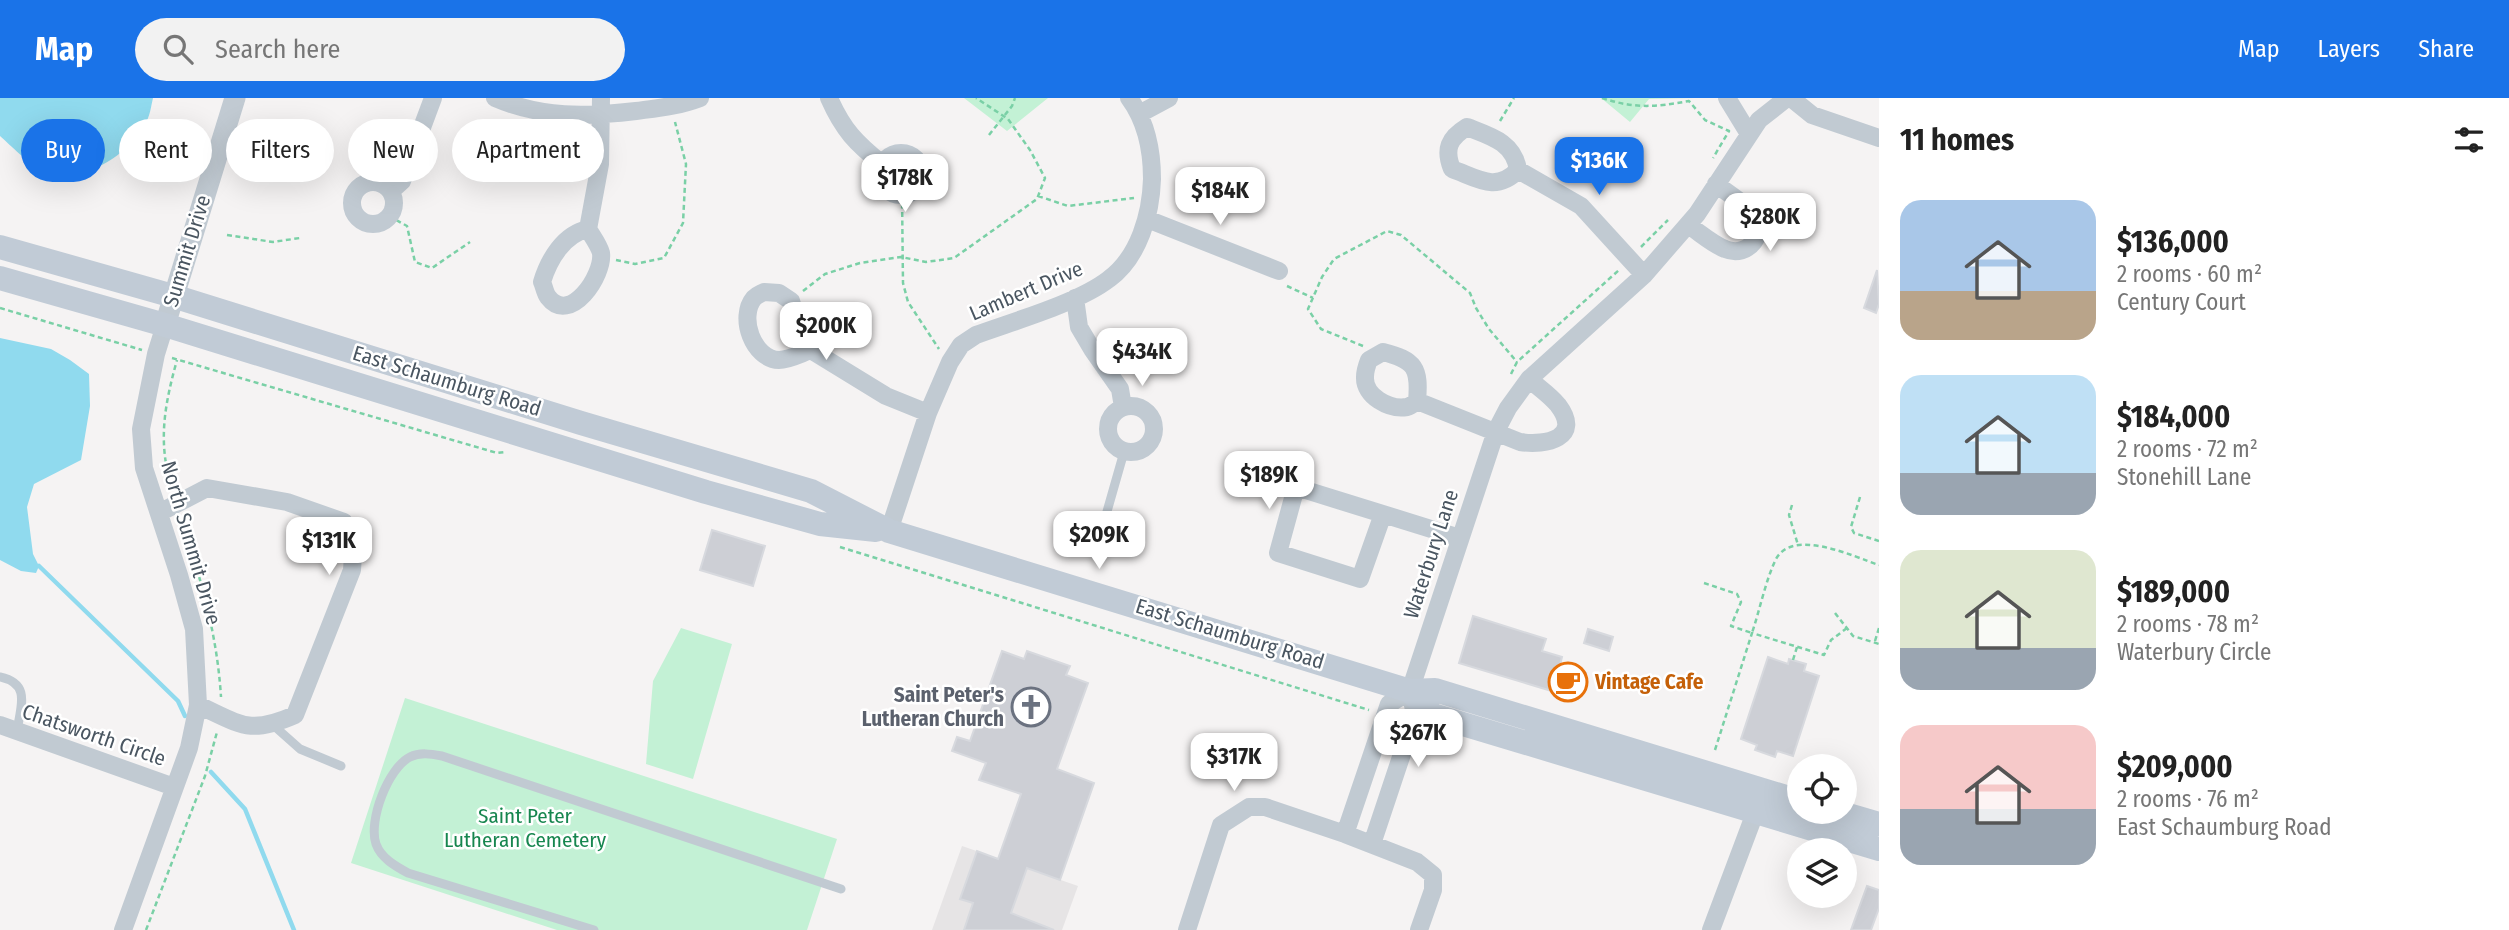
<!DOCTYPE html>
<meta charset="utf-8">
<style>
:root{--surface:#fff;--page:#f2f2f2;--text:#222;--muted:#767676;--accent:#1a73e8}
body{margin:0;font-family:"Fira Sans Condensed",sans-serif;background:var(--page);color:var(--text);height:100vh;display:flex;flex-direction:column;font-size:26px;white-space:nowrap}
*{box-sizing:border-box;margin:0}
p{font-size:23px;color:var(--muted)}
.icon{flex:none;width:38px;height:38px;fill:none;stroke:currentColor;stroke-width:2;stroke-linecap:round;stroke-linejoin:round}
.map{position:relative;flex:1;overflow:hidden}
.sheet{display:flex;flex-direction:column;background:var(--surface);width:630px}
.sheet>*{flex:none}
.top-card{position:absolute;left:21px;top:21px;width:665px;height:63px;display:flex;gap:14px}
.fabs{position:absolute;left:1787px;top:656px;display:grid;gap:14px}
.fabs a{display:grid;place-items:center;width:70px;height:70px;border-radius:50%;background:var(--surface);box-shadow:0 7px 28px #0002;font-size:35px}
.price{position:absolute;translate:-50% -60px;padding:0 16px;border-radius:14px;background:#fff;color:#222;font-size:23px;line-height:46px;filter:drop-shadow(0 2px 4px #0008)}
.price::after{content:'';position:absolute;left:50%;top:42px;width:21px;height:16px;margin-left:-10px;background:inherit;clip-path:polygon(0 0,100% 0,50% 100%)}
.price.current{background:var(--accent);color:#fff}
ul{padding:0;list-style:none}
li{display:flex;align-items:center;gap:21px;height:175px;padding:0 21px}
li span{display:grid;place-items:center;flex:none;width:196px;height:140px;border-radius:21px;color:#555}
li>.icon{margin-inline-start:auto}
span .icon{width:84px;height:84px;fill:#fffc;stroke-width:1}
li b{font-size:30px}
h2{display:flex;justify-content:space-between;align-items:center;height:84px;padding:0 21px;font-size:30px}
.chip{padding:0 24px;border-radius:32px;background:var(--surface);box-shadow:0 7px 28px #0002;font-size:24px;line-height:63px}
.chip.current{background:var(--accent);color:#fff}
header{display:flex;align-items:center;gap:42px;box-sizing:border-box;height:98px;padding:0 35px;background:var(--accent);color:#fff}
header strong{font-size:33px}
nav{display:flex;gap:38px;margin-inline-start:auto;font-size:24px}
.search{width:490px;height:63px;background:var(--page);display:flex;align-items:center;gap:18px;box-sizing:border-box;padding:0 24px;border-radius:38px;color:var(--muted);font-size:26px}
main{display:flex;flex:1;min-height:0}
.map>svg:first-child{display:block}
.education{fill:#e6e4e5}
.green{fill:#c3f1d5}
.water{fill:#90daee}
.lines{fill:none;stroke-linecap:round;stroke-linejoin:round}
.stream{stroke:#90daee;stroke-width:4.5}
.building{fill:#cdcfd5;stroke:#d7d9de;stroke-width:2}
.path{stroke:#7ad0a6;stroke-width:2.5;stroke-dasharray:5 3.5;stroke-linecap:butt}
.service{stroke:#c1cad2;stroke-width:9}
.minor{stroke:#c1cad2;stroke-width:18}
.tertiary{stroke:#c1cad2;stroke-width:21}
.secondary{stroke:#c1cbd6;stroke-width:24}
.labels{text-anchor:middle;stroke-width:5;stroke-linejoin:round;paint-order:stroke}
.street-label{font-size:21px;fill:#4a5661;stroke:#fff}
.food-label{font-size:21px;font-weight:bold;fill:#c56008;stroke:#fff;text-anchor:start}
.worship-label{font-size:21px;font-weight:bold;fill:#5b616d;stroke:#fff;text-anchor:end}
.park-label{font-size:21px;fill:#17864f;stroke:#fff}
</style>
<header>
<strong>Map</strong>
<div class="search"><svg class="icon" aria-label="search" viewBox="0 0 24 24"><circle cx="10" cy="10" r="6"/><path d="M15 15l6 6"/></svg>Search here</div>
<nav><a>Map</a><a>Layers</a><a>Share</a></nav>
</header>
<main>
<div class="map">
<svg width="1879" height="832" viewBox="0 0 1879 832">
<rect width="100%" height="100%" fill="#f5f3f3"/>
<path class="education" d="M 962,748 L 1078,788 L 1062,832 L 932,832 Z"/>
<path class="green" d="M 964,0 L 1048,0 L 1007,33 Z
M 1601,0 L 1695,0 L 1649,1 L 1630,24 Z
M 681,530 L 732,546 L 693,681 L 646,666 L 653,583 Z
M 405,600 L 837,741 L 807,832 L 557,832 L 351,765 Z"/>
<path class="water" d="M 0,0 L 153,0 C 151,8 150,19 145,26 C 127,58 85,85 49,73 C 29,68 15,51 0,38 Z
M 0,240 L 51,251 L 70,262 L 89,276 L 90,308 L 81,362 L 34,386 L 27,409 L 33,456 L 39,468 L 36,475 L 21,473 L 0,462 Z"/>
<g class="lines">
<path class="stream" d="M 39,468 L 178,603 L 185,618
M 211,674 L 245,711 L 294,832"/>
</g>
<path class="building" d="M 1877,172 L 1879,206 L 1876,215 L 1864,210 Z
M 712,432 L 765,448 L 753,488 L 700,472 Z
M 1473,518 L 1546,541 L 1542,553 L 1562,559 L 1560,567 L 1586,575 L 1578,601 L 1459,565 Z
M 1588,531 L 1613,539 L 1609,553 L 1584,545 Z
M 1002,553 L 1024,561 L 1027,553 L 1070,568 L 1066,577 L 1088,585 L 1057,671 L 1094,685 L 1060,782 L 1027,770 L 1011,815 L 1054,832 L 964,832 L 973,805 L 960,801 L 977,753 L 998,761 L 1021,696 L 979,682 L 986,665 L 952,653 L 957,639 L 970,643 Z
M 1768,559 L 1788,566 L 1789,561 L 1806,566 L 1804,573 L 1819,578 L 1793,658 L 1777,653 L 1775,659 L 1755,652 L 1757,647 L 1741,641 Z
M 1867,788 L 1879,792 L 1879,810 L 1871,832 L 1851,832 Z"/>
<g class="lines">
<path class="path" d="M 1602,0 C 1635,11 1656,9 1689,3 L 1705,22 L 1729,33 L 1713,60
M 1500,23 L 1514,0
M 989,37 L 1012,8 L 1015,0
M 902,97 L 903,185 L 908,204 L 939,251
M 1038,98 L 1068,108 L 1134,100
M 389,118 L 407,128 L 415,164 L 432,170 L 470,144
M 227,137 L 273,144 L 300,140
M 1641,149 L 1668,122
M 616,162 L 635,166 L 664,160 L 683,125 L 686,66 L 675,24
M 1287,188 L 1313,200
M 803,193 L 825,176 L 860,165 L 901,159 L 926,164 L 954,160 L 1037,101 L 1045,80 L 1030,52 L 1008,21 L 976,0
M 0,210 L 142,252
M 1363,248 L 1321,231 L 1308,211 L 1322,179 L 1334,161 L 1387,133 L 1401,137 L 1470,195 L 1476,210 L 1489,231 L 1517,264
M 172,260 L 497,355 L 505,354
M 1511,276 L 1517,264 L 1619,172
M 172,389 C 157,345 165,305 177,262
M 1860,399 L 1851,429 L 1854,435 L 1879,443
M 1792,407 L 1789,417 L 1798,447
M 182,422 C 201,483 217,535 221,599
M 840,449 L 1369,612
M 1704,485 L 1737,496 L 1741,504 L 1731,528 L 1752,535 C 1760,511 1765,485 1775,463 C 1791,428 1854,459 1879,467
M 1835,515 L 1853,538 L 1879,546
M 1875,543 L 1879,530
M 1793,562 L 1797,549
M 1715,652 L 1752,535 L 1824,557 L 1831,542 L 1847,530
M 146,832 L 205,678 L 217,634"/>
<path class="service" d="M 1106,417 L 1124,354
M 0,579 C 32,586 20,609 17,634
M 273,627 L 300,651 L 341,668
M 594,832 L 408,775 C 395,768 381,760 376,746 C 368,723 388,670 410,659 C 420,654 431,656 442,658 L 841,791"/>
<path class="minor" d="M 495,0 C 542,20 586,19 636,13 C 658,10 679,8 700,0
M 829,0 C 843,32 856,45 882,66
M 1727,0 L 1749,36
M 1791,0 L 1812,17 L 1879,40
M 1141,15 L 1169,0
M 1467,29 C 1490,38 1514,44 1518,72 C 1496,95 1477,80 1452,71 C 1444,51 1449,40 1467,29 Z
M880 76a21 21 0 1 1 42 0a21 21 0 1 1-42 0Z
M 1518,72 L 1581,108 L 1644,177
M352 105a21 21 0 1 1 42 0a21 21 0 1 1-42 0Z
M 391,93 L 402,83 L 433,0
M 1147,121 L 1279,173
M 1688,127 C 1699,134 1712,146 1725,151 C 1749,161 1769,134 1751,114 C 1742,103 1727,95 1716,86
M 588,131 C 592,138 599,147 601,155 C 604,177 570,228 548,199 C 545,195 544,188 542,184 C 549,161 564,136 588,131 Z
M 588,131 L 600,66 L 601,0
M 764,194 L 779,195 L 791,203 L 803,242 L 811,252 C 802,255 789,262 779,262 C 753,261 738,219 754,200 C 757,197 760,196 764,194 Z
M 1075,200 L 1079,229 L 1092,251 L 1120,291 L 1123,309
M 811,252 L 886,298 L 928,315
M 1417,303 C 1420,270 1415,262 1383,254 L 1369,262 C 1367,267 1365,273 1365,279 C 1364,298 1389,312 1407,309 C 1411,308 1414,305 1417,303 L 1520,344 C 1546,348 1583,340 1558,307 C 1550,297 1538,289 1529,281
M1108 331a23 23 0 1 1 46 0a23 23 0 1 1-46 0Z
M 159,415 L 207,390 L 287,404 L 344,424 L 354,443 L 352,472 L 295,617 C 249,637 242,627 198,607
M 1383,416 L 1360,481 L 1278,455 L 1296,389 L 1460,440
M 889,433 L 928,315 L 950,264 L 961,247 L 976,237 C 1014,223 1078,205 1109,181 C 1139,159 1151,116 1152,81 C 1152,52 1146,23 1129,0
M 0,627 L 174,689
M 1345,736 L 1389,606 L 1410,593
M 1372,746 L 1415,617 L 1410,593 L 1496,333 L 1508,310 L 1529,281 L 1644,177 L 1697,116 L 1759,22 L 1787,0
M 123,832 L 189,650 L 198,607 L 194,531 L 179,477 L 144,370 L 141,331 L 156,256 L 165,227
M 1187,832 L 1221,727 L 1249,709 L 1265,709 L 1345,736 L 1417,764 L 1433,777 L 1433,792 L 1419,832
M 1711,832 L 1755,715"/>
<path class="tertiary" d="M 165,227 L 235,0"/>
<path class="secondary" d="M 0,149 L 173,198 L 581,325 L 811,393 L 889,433 L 1410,593 L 1435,592 L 1799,703
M 0,180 L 165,227 L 706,394 L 820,426 L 876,432
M 1410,593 L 1433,617 L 1879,751
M 1838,714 L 1879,726"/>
</g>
<defs>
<symbol id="cafe-ring" viewBox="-11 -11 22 22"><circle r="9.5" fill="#fff" stroke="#e8710a" stroke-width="1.5"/><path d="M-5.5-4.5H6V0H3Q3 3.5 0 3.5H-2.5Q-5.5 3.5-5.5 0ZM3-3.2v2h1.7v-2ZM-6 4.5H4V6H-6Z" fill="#e8710a"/></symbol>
<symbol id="church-ring" viewBox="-11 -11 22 22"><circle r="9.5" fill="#fff" stroke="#6b7280" stroke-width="1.5"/><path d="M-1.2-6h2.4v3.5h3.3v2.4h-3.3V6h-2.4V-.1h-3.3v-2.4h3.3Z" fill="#6b7280"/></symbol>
</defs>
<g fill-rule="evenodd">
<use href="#cafe-ring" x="1546" y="562" width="44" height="44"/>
<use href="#church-ring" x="1009" y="587" width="44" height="44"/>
</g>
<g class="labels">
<g class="street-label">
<text transform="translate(187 153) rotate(-73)" y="7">Summit Drive</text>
<text transform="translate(1026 193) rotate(-23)" y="7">Lambert Drive</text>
<text transform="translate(447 283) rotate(17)" y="7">East Schaumburg Road</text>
<text transform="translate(191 445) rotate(74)" y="7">North Summit Drive</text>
<text transform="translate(1431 456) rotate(-72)" y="7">Waterbury Lane</text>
<text transform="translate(1230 536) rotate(17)" y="7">East Schaumburg Road</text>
<text transform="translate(94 637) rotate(19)" y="7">Chatsworth Circle</text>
</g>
<g class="food-label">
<text x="1595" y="591">Vintage Cafe</text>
</g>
<g class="worship-label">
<text x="1004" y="604">Saint Peter's<tspan x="1004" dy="24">Lutheran Church</tspan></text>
</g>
<g class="park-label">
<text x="525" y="725">Saint Peter<tspan x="525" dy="24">Lutheran Cemetery</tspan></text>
</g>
</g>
</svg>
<div class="fabs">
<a><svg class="icon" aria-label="locate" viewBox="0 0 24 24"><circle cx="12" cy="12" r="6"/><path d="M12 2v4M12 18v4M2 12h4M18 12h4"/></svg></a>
<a><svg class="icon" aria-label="layers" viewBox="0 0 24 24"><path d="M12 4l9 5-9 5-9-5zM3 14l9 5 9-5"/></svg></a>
</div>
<b class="price current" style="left:1599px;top:99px">$136K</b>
<b class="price" style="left:905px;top:116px">$178K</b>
<b class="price" style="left:1220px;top:129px">$184K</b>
<b class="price" style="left:1770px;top:155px">$280K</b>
<b class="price" style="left:826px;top:264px">$200K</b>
<b class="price" style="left:1142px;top:290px">$434K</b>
<b class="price" style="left:1269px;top:413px">$189K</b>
<b class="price" style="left:1099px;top:473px">$209K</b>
<b class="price" style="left:329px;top:479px">$131K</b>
<b class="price" style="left:1418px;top:671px">$267K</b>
<b class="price" style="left:1234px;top:695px">$317K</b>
<div class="top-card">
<a class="chip current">Buy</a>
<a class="chip">Rent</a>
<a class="chip">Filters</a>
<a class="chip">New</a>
<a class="chip">Apartment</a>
</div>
</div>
<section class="sheet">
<h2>11 homes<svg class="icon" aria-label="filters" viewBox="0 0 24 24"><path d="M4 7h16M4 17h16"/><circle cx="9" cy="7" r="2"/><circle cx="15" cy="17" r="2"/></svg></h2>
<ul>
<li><span style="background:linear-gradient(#a9c7e8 65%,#b9a48a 0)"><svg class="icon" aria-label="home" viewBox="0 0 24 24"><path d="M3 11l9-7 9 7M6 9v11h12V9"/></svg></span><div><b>$136,000</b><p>2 rooms · 60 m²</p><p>Century Court</p></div></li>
<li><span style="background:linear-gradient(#bfe0f5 70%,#9aa5b1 0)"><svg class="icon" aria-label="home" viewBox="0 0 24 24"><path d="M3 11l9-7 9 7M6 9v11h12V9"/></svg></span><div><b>$184,000</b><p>2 rooms · 72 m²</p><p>Stonehill Lane</p></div></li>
<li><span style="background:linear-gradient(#dfe7d0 70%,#9aa5b1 0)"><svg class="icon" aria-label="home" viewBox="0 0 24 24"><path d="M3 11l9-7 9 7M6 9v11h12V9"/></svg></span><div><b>$189,000</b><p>2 rooms · 78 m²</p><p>Waterbury Circle</p></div></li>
<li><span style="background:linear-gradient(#f6c9c9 60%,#9aa5b1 0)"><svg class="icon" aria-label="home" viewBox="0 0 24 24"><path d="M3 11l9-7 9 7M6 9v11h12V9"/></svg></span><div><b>$209,000</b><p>2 rooms · 76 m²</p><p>East Schaumburg Road</p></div></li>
</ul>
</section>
</main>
